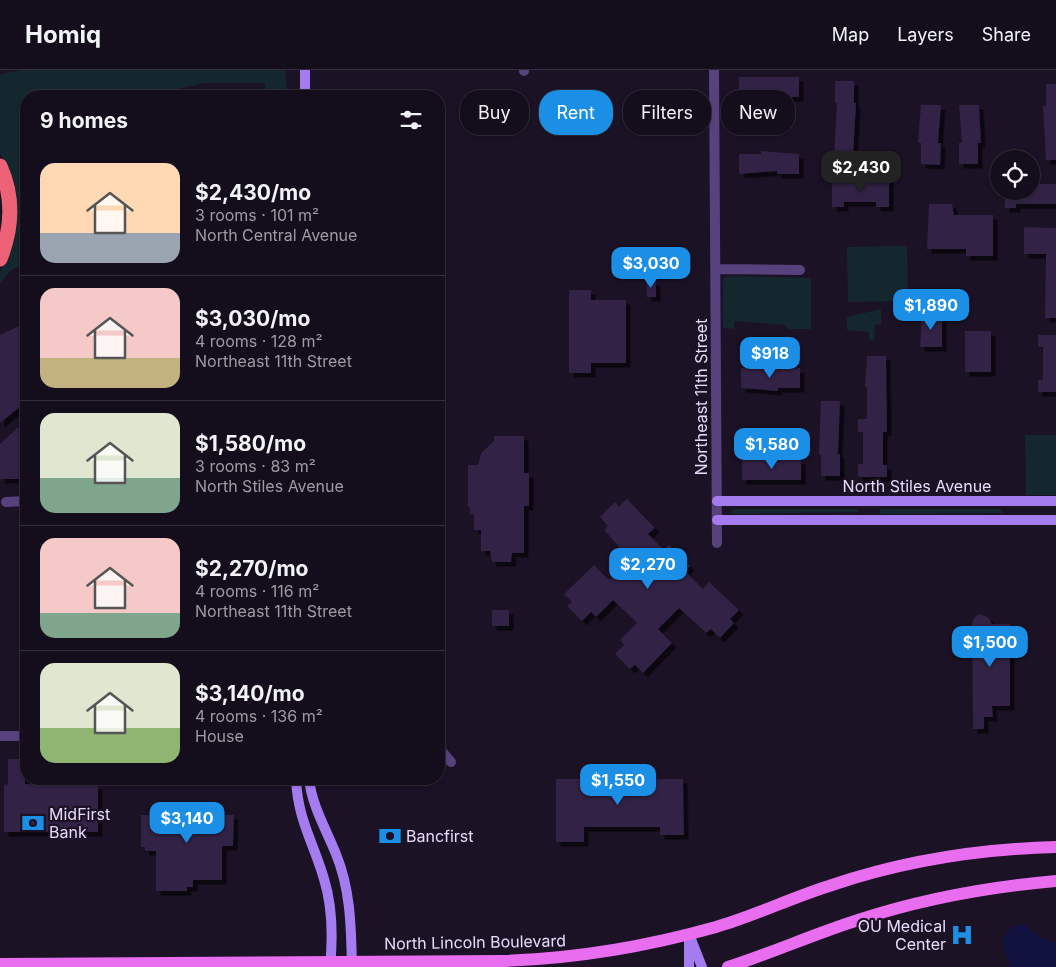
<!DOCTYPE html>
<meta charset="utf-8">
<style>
:root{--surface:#140e1c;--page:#1d1725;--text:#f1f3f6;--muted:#9d9ca3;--line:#332e3b;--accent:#1b8ee6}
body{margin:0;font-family:Inter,sans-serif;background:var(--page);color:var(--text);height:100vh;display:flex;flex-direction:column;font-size:19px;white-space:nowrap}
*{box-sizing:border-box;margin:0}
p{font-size:16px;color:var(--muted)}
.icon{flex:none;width:28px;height:28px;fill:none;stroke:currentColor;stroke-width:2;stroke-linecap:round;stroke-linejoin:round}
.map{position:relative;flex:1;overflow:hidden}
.drawer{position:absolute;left:20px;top:20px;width:425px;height:695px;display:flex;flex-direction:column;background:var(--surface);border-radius:20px;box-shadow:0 1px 4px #0004,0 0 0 1px var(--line)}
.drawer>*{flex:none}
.banner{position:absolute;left:460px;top:20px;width:475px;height:45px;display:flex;gap:10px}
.tools{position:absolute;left:990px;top:80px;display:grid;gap:10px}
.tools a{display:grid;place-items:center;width:50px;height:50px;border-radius:50%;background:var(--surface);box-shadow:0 1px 4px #0004,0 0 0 1px var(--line);font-size:25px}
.price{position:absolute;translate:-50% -42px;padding:0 11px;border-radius:10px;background:var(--accent);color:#fff;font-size:16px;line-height:32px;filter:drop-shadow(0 1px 2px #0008)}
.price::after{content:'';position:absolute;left:50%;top:30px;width:15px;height:11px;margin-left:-8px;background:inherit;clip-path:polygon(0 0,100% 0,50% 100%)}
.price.current{background:#222;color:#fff}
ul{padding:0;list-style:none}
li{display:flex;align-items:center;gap:15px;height:125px;padding:0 20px}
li+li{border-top:1px solid var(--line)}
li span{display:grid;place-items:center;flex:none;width:140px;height:100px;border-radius:15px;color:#555}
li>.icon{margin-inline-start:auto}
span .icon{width:60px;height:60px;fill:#fffc;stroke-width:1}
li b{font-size:21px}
h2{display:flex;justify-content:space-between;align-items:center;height:60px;padding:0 20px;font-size:21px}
.tag{padding:0 18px;border-radius:20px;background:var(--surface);box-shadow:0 1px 4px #0004,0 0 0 1px var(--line);font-size:18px;line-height:45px}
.tag.current{background:var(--accent);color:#fff}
header{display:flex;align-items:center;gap:30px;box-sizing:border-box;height:70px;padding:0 25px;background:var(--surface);border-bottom:1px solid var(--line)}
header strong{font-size:24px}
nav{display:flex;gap:28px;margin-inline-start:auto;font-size:18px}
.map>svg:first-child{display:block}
.green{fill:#15272e}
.water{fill:#10123f}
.building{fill:#332044;filter:url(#shadow)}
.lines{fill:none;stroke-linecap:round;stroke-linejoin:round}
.street{stroke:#58427e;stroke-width:10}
.secondary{stroke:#a57bf0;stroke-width:10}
.primary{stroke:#e96def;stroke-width:12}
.highway{stroke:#ee6277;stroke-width:15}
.labels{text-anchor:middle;stroke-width:4.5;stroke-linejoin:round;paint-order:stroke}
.street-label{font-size:16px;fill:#e8dafb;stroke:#1b1225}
.poi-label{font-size:16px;fill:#e8dafb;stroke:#1b1225;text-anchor:start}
</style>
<header>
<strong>Homiq</strong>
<nav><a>Map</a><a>Layers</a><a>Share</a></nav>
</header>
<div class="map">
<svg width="1056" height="897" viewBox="0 0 1056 897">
<defs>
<filter id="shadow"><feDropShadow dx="4.5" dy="4.5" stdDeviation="0" flood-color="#0009"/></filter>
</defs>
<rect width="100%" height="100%" fill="#1b1225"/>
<path class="green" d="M 23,0 L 285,0 L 288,26 L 265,26 L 265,13 L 205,13 L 147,26 L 26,26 L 26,197 C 12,195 8,203 0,214 L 0,202 L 4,195 L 5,92 L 0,83 L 0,4 Z
M 907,176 L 908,231 L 848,232 L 847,177 Z
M 736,206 L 811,208 L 811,259 L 788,259 L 785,255 L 734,251 L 734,259 L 723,258 L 723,209 L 725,207 Z
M 881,239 L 881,254 L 875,255 L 874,271 L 869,270 L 869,262 L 847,260 L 847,247 Z
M 1025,365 L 1056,365 L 1056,425 L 1026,425 Z
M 734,439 L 856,439 L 859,442 L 732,444 L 731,441 Z
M 882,439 L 1000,439 L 1003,443 L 880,444 L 879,441 Z"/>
<path class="water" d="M 1024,854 L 1041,868 L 1056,873 L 1056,897 L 1011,897 L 1004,879 L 1003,867 L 1013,856 Z"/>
<path class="building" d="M 739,7 L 799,7 L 799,27 L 777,27 L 777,29 L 739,27 Z
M 835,11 L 854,11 L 854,33 L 856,33 L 853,87 L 834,87 L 837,33 L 835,33 Z
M 1046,14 L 1056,14 L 1056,90 L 1046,90 L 1043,36 L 1046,36 Z
M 921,35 L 941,35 L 938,73 L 941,73 L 940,95 L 921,94 L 921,73 L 918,73 Z
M 959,35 L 979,35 L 981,73 L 978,73 L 978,94 L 959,94 L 959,73 L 962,73 Z
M 761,81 L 799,84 L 799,104 L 777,104 L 777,101 L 739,104 L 739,84 L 761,84 Z
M 832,108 L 844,108 L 844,113 L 877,113 L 877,108 L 889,108 L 889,137 L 876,137 L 876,132 L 844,132 L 844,137 L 832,137 Z
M 1031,114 L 1056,114 L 1056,134 L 1016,134 L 1016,138 L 1005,138 L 1005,121 L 1031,121 Z
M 929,134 L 952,134 L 954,145 L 993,145 L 993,186 L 966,186 L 966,179 L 927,179 Z
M 1024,157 L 1056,158 L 1056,248 L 1045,248 L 1046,184 L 1024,184 Z
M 656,211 L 656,227 L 647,227 L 646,212 Z
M 569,220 L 591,220 L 591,230 L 626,230 L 626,293 L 591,293 L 591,303 L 569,303 Z
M 922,244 L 942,244 L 942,277 L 920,277 Z
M 26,253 L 26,332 L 0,353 L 0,265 Z
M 965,261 L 991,261 L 991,302 L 965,302 Z
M 1038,265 L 1056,265 L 1056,322 L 1038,322 L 1038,310 L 1043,310 L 1043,277 L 1038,277 Z
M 867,286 L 886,286 L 887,362 L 883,362 L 883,395 L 887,395 L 887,407 L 858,407 L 858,394 L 863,394 L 863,362 L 858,362 L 858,349 L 867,349 L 867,317 L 865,317 Z
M 741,298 L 762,298 L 762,301 L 800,298 L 800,318 L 778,318 L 778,321 L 741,318 Z
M 821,331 L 840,331 L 838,384 L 840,384 L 840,406 L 821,406 L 821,385 L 819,385 Z
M 26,350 L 26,409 L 0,409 L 0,374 Z
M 494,366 L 524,366 L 524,403 L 529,403 L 529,436 L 524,436 L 524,483 L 512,483 L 511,492 L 492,492 L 490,481 L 481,481 L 481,460 L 474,460 L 474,444 L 470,444 L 470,437 L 468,437 L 468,395 L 478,395 L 481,383 L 494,371 Z
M 764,388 L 801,390 L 801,410 L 742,410 L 742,390 L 764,390 Z
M 627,429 L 655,458 L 648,464 L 664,480 L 669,475 L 690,496 L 685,501 L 703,519 L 709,512 L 739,540 L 730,549 L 734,553 L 720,568 L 711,559 L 706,563 L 679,538 L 658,559 L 672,573 L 643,603 L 635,595 L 630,599 L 615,584 L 624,575 L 620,570 L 637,553 L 613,530 L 596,547 L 591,542 L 582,551 L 567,536 L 572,532 L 564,524 L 594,495 L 609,510 L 630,489 L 604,460 L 608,456 L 600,447 L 615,432 L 619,437 Z
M 492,540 L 509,540 L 509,556 L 492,556 Z
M 979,544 L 988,547 L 992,554 L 1010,554 L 1010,636 L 992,636 L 993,647 L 984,647 L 984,659 L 973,659 L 972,554 L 974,548 Z
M 8,689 L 25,689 L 25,714 L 98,715 L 98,762 L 4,762 L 4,715 L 8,714 Z
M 556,709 L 683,709 L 684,765 L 660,765 L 660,757 L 584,757 L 584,772 L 556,772 Z
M 156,734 L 219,735 L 219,745 L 234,745 L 233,776 L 222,776 L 222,810 L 193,810 L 193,817 L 187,817 L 187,821 L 156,821 L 156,781 L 145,781 L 145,777 L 141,777 L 141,745 L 156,745 Z"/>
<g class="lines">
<path class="street" d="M 524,0 L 524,1
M 714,0 L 717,473
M 716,199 L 800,200
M 6,432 L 26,431
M 0,666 L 26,666
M 439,678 L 451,692"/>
<path class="secondary" d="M 305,26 L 305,0
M 717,431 L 1056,431
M 717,450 L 1056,450
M 296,709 C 298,751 313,771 324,809 C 333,838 333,867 330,897
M 309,709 C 312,736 326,759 336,784 C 351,821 351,858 352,897
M 689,864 L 702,897
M 689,870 L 689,897"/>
<path class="primary" d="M 0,894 L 500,891 C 573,889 645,877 716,857 C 754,846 791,828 829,816 C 902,791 979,779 1056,777
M 728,897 C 772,883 814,864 858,850 C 922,829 988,817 1056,811"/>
<path class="highway" d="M 0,96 C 14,127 12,159 0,189"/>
</g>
<defs>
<symbol id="bank-bare" viewBox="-9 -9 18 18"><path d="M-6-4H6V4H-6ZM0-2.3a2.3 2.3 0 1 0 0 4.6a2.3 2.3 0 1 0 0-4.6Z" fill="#1b8ee6" stroke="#1b1225" stroke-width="2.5" paint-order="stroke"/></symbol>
<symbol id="hospital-bare" viewBox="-9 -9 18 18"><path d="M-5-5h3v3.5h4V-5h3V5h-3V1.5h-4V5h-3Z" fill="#1b8ee6" stroke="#1b1225" stroke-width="2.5" paint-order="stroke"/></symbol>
</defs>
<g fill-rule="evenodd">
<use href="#bank-bare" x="17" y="737" width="32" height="32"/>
<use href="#bank-bare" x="374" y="750" width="32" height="32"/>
<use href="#hospital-bare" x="946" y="849" width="32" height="32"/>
</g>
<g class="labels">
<g class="street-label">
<text transform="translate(701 327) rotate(-90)" y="6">Northeast 11th Street</text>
<text x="917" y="422">North Stiles Avenue</text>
<text transform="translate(475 872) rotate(-1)" y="6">North Lincoln Boulevard</text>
</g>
<g class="poi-label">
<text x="49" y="750">MidFirst<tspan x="49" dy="18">Bank</tspan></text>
<text x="406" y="772">Bancfirst</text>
<text x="946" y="862" text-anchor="end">OU Medical<tspan x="946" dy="18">Center</tspan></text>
</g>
</g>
</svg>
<div class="tools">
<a><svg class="icon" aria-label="locate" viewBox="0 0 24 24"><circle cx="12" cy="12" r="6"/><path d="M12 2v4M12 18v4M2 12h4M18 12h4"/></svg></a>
</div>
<b class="price current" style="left:861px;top:123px">$2,430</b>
<b class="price" style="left:651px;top:219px">$3,030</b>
<b class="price" style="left:931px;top:261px">$1,890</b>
<b class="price" style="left:770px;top:309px">$918</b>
<b class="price" style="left:772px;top:400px">$1,580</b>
<b class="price" style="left:648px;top:520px">$2,270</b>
<b class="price" style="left:990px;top:598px">$1,500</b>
<b class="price" style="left:618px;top:736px">$1,550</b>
<b class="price" style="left:187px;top:774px">$3,140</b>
<div class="banner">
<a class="tag">Buy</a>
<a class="tag current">Rent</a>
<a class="tag">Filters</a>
<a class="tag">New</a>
</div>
<section class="drawer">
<h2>9 homes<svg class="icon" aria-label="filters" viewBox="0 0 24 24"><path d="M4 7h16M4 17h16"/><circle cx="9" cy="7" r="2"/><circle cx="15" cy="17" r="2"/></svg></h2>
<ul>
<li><span style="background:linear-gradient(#ffd9b3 70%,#9aa5b1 0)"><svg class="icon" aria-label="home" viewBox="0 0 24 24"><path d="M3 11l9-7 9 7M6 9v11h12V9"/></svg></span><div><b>$2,430/mo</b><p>3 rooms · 101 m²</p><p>North Central Avenue</p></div></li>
<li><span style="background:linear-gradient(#f6c9c9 70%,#c2b280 0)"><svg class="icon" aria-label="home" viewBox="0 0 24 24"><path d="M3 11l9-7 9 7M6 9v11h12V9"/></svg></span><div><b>$3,030/mo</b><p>4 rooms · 128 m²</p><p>Northeast 11th Street</p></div></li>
<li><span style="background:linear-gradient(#dfe7d0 65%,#7fa58c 0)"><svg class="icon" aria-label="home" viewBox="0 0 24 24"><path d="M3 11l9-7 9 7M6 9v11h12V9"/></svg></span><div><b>$1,580/mo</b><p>3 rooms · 83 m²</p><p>North Stiles Avenue</p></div></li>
<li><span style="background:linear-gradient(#f6c9c9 75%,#7fa58c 0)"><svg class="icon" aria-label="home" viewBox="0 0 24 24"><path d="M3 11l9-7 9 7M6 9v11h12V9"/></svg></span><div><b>$2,270/mo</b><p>4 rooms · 116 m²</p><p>Northeast 11th Street</p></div></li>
<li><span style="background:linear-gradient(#dfe7d0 65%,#8fb573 0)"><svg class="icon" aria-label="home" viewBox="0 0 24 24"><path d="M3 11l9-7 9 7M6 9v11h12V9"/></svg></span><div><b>$3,140/mo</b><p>4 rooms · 136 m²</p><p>House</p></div></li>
</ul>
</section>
</div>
